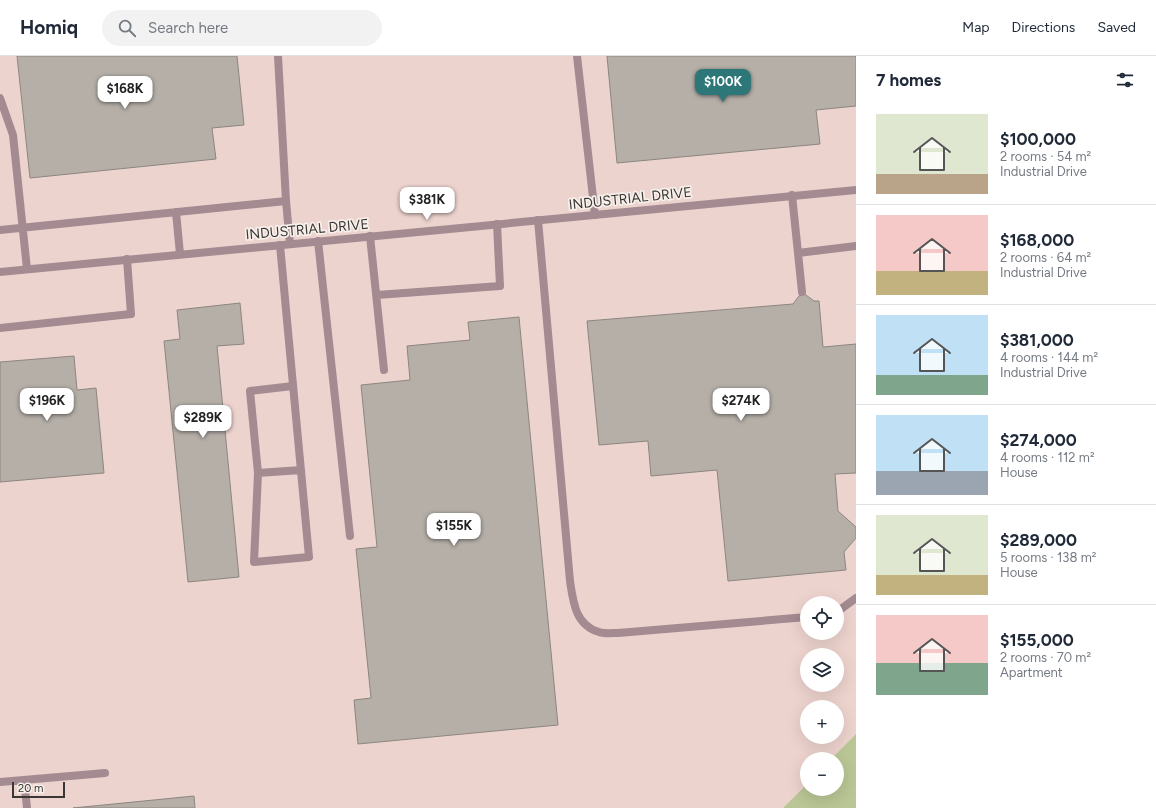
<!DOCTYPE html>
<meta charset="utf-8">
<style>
:root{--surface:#fff;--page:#f2f2f3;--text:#1f2937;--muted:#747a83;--line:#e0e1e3;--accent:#2e7779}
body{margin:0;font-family:Figtree,sans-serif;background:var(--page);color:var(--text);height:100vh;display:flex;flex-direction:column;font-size:15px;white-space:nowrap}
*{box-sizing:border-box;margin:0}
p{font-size:13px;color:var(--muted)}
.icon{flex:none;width:22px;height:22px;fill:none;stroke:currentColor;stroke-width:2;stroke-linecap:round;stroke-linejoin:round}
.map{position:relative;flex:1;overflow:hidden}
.drawer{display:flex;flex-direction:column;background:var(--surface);width:300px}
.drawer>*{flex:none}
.buttons{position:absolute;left:800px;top:540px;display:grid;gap:8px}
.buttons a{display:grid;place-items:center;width:44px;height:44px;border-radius:50%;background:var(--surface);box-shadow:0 4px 16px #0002;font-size:20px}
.scale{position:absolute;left:12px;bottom:10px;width:53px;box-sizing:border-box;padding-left:4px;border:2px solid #393634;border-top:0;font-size:11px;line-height:14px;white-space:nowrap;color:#393634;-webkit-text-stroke:3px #f7efea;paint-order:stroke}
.price{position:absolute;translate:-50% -34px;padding:0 9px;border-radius:8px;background:#fff;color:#222;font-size:13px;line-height:26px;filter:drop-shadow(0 1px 2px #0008)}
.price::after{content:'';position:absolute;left:50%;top:24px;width:12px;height:9px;margin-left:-6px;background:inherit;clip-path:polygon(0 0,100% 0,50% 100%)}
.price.active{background:var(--accent);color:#fff}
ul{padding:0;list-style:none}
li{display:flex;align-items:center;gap:12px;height:100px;padding:0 20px}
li+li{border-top:1px solid var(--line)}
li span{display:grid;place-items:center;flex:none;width:112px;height:80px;border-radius:0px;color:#555}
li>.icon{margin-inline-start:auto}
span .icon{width:48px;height:48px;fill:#fffc;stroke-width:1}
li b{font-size:17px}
h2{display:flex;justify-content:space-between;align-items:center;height:48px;padding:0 20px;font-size:17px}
header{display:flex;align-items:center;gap:24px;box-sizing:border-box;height:56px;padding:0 20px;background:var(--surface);border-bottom:1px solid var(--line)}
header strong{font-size:19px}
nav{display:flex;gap:22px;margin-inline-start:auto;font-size:14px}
.search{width:280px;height:36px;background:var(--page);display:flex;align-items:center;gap:10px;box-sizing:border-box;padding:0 14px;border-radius:22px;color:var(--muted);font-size:15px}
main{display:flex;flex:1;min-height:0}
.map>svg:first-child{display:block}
.industrial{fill:#edd3ce;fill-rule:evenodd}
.green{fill:#bac695}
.building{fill:#b5afa8;stroke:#8c8680}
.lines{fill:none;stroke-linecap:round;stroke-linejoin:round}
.service{stroke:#a48a91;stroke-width:8}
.minor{stroke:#a48a91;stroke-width:8}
.labels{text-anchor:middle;stroke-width:3.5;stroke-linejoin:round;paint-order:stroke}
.street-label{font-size:14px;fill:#393634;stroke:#f7efea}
</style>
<header>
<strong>Homiq</strong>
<div class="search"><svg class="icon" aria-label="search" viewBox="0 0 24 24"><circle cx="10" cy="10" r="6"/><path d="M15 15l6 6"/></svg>Search here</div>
<nav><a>Map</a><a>Directions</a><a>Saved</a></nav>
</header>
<main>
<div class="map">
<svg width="856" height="752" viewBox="0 0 856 752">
<rect width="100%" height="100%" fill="#eae2dd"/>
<path class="industrial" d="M 0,0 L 856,0 L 856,678 L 831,703 L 807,703 L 807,728 L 783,752 L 0,752 ZM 807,547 L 837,547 L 837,577 L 807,577 ZM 807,599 L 837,599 L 837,629 L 807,629 ZM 807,651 L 837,651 L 837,681 L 807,681 Z"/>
<path class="green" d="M 856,678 L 856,752 L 783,752 L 807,728 L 807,733 L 837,733 L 837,703 L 831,703 Z"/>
<path class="building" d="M 17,0 L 237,0 L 244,69 L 212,72 L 216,103 L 30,122 Z
M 607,0 L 856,0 L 856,50 L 816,54 L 820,88 L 617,107 Z
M 802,236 L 814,245 L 819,245 L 823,291 L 856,288 L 856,417 L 835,418 L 838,455 L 856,471 L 856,482 L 844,496 L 846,514 L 728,525 L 717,414 L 651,420 L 648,385 L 599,389 L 587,265 L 793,248 Z
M 240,247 L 244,288 L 217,290 L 239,521 L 188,526 L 164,285 L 180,283 L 177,254 Z
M 519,261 L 558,669 L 358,688 L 354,644 L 371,642 L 356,493 L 377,491 L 361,329 L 410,324 L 407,290 L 470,284 L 468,266 Z
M 74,300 L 77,334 L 96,332 L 104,417 L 0,426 L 0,306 Z
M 194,740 L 195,752 L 73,752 Z"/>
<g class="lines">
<path class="service" d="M 278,0 L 286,145 L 290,188
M 577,0 L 595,159
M 0,42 L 13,79 L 27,213
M 792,139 L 798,197 L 856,190
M 176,156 L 180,198
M 538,164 L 570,525 C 573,545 575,569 599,576 C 604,578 612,577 618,577 L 807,561
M 0,174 L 286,145
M 370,180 L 384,314
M 318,185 L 350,480
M 280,189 C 290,293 299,397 309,501 L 254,506 L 258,417 L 250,335 L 293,330
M 798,197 L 802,236
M 377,239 L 500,230 L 497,168
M 0,272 L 131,258 L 127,203
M 258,417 L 301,414
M 837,555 L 841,553 L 856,542
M 24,724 L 27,752
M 0,726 L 105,717"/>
<path class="minor" d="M 0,216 L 856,134"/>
</g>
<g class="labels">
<g class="street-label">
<text transform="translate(630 142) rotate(-6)" y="5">INDUSTRIAL DRIVE</text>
<text transform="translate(307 173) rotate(-5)" y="5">INDUSTRIAL DRIVE</text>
</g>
</g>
</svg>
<div class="buttons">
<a><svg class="icon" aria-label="locate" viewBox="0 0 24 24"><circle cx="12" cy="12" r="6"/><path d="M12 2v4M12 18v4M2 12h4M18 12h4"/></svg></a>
<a><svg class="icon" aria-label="layers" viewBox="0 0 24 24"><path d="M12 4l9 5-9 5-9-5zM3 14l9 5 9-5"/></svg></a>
<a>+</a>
<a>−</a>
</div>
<div class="scale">20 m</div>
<b class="price active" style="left:723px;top:47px">$100K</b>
<b class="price" style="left:125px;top:54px">$168K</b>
<b class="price" style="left:427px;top:165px">$381K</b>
<b class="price" style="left:47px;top:366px">$196K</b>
<b class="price" style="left:741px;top:366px">$274K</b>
<b class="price" style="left:203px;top:383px">$289K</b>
<b class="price" style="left:454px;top:491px">$155K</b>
</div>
<section class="drawer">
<h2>7 homes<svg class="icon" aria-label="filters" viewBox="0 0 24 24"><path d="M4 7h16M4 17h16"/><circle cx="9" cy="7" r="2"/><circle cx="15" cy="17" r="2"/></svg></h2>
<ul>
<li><span style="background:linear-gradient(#dfe7d0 75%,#b9a48a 0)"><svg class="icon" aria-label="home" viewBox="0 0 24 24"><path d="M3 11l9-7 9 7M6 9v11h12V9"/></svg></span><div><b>$100,000</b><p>2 rooms · 54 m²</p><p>Industrial Drive</p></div></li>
<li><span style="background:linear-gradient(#f6c9c9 70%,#c2b280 0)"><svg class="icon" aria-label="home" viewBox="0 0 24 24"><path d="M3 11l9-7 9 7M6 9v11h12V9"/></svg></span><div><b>$168,000</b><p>2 rooms · 64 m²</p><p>Industrial Drive</p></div></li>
<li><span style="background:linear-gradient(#bfe0f5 75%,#7fa58c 0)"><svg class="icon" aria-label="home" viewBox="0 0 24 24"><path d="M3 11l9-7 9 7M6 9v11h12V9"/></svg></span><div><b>$381,000</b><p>4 rooms · 144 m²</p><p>Industrial Drive</p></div></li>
<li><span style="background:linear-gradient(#bfe0f5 70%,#9aa5b1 0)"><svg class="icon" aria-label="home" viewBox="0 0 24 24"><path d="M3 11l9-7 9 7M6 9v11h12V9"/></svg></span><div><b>$274,000</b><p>4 rooms · 112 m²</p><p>House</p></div></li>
<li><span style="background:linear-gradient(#dfe7d0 75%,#c2b280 0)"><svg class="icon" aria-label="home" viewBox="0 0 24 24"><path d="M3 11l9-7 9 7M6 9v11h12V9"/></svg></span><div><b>$289,000</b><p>5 rooms · 138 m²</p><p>House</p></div></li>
<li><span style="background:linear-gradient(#f6c9c9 60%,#7fa58c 0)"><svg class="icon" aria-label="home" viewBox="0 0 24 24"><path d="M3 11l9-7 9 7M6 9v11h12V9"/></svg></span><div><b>$155,000</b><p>2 rooms · 70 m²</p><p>Apartment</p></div></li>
</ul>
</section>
</main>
